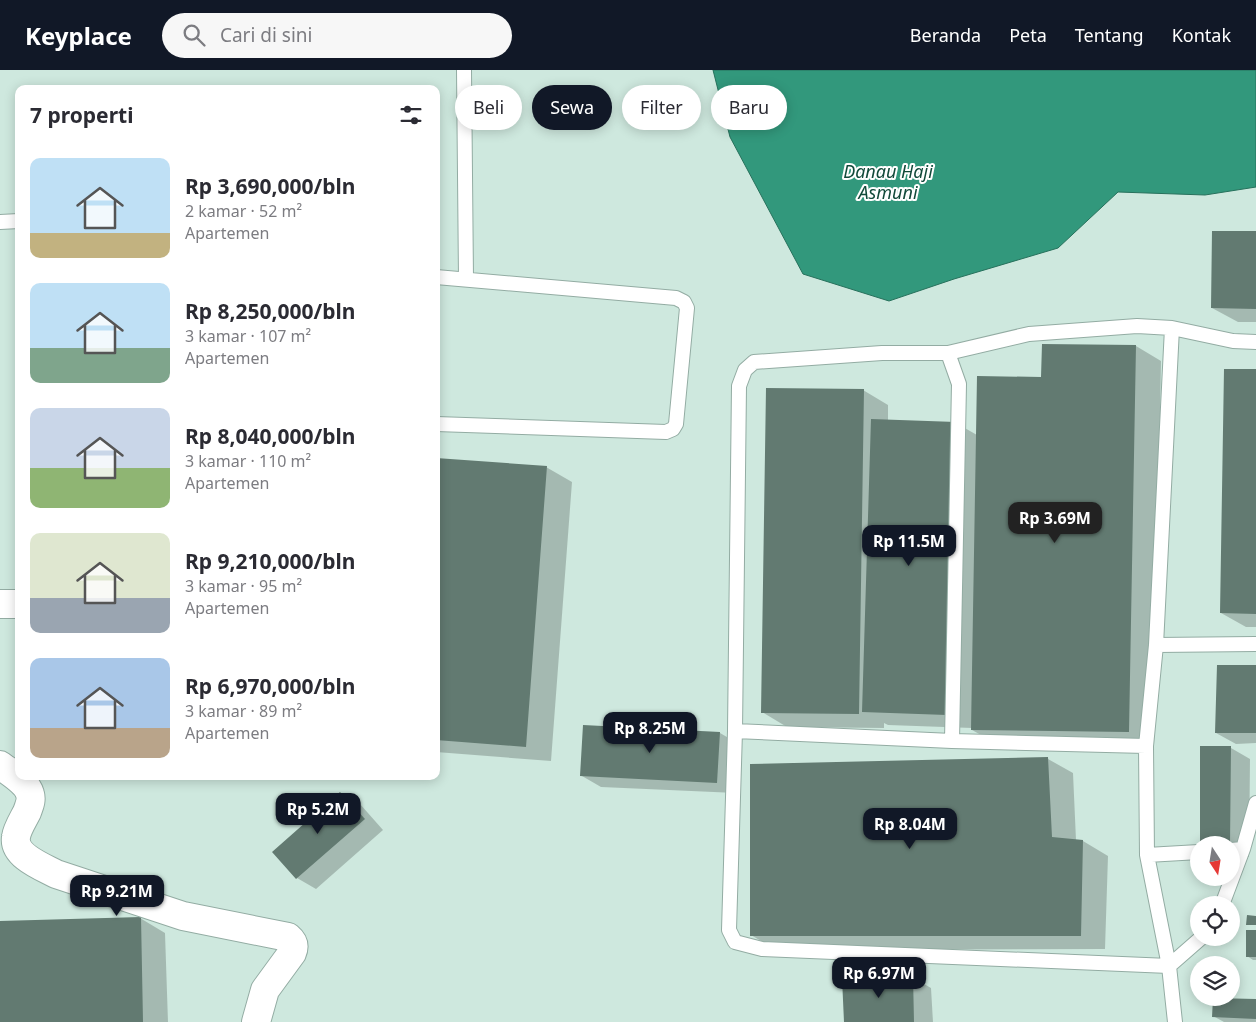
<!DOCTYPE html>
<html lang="id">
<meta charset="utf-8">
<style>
:root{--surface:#fff;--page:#f7f7f7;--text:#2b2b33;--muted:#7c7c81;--accent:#111827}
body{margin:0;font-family:"Noto Sans",sans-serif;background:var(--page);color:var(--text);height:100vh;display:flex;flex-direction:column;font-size:19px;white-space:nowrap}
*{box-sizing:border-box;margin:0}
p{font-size:16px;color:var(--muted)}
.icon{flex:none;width:28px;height:28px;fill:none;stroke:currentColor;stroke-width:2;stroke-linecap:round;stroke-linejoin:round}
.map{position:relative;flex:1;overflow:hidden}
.panel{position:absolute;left:15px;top:15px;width:425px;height:695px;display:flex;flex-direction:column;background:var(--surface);border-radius:10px;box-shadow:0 2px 12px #0003}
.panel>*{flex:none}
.hud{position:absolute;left:455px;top:15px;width:475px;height:45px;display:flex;gap:10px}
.needle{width:32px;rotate:168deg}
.tools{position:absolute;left:1190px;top:766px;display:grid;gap:10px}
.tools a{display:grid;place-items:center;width:50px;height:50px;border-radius:50%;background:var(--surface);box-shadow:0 2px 12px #0003;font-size:25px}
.price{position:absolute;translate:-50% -42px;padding:0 11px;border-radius:10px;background:var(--accent);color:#fff;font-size:16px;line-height:32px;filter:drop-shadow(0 1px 2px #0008)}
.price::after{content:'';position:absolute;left:50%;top:30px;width:15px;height:11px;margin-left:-8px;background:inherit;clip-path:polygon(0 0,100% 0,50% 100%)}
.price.active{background:#222;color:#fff}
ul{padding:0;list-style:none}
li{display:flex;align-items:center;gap:15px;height:125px;padding:0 15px}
li span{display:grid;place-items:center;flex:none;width:140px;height:100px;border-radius:10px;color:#555}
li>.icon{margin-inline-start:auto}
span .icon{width:60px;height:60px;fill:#fffc;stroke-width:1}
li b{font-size:21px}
h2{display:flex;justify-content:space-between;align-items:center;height:60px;padding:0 15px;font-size:21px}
.tag{padding:0 18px;border-radius:22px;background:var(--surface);box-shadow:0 2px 12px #0003;font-size:18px;line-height:45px}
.tag.active{background:var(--accent);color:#fff}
header{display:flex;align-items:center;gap:30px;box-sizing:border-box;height:70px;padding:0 25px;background:var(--accent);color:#fff}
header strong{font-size:24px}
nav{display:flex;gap:28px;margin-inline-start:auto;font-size:18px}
.search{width:350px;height:45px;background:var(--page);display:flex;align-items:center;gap:12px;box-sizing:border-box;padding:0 18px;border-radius:28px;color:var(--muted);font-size:19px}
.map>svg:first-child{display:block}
.water{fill:#32987c;stroke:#27715c}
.shadow{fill:#0003}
.building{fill:#627a71}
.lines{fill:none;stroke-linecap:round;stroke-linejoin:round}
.service-casing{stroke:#93aca3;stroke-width:16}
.minor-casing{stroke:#93aca3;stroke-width:30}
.service{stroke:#fff;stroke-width:14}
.minor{stroke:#fff;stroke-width:28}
.labels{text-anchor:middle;stroke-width:4;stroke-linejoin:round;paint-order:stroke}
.water-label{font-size:18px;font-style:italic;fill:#114a3a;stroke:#fff}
</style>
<header>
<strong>Keyplace</strong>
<div class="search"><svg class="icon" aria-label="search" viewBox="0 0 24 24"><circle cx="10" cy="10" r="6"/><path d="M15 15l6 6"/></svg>Cari di sini</div>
<nav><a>Beranda</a><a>Peta</a><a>Tentang</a><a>Kontak</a></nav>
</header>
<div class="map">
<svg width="1256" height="952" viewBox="0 0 1256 952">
<rect width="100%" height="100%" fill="#cee8de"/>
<path class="water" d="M 713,0 L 1256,0 L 1256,117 L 1205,125 L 1118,122 L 1058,178 L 954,209 L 889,231 L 803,204 L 730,67 Z"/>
<path class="shadow" d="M 1256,162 L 1256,252 L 1238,252 L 1212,238 Z
M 1136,276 L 1161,291 L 1154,676 L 997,674 L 972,660 L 972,658 L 888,655 L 884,653 L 884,658 L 787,657 L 762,642 L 863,320 L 888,335 L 888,351 L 956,353 L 977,365 L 1043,308 Z
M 1256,301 L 1256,557 L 1246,557 L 1221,543 Z
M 436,389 L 546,397 L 572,412 L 551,691 L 436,682 Z
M 1256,596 L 1256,673 L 1236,674 L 1216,663 Z
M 720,663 L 739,674 L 736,723 L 601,717 L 582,706 Z
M 1231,678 L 1250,689 L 1249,787 L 1231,787 L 1231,775 L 1201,775 Z
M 1048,689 L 1073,703 L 1076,770 L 1083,771 L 1108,786 L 1105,879 L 776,880 L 751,865 Z
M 341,723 L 360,734 L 383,760 L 316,819 L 297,808 Z
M 140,848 L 165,863 L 168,952 L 0,952 L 0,853 Z
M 1256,861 L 1256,890 L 1253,890 L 1247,886 Z
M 912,907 L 931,918 L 933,952 L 845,952 Z
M 1214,928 L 1256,930 L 1256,952 L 1224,952 L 1213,946 Z"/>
<path class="building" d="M 1212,161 L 1256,161 L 1256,239 L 1211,238 Z
M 1042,274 L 1136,275 L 1129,662 L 971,660 L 977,306 L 1041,307 Z
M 1224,299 L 1256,299 L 1256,544 L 1220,543 Z
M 766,318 L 864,319 L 859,644 L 761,643 Z
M 871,349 L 956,352 L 947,645 L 862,642 Z
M 436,388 L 547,396 L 526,677 L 436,670 Z
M 1217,595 L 1256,595 L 1256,663 L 1215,663 Z
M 583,655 L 720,662 L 717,713 L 580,706 Z
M 1200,676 L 1231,676 L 1230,775 L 1200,775 Z
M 1048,687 L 1052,767 L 1083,770 L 1081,866 L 750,866 L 750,694 Z
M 340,722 L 365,749 L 296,809 L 272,782 Z
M 1247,845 L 1256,846 L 1256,855 L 1246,855 Z
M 141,847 L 143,952 L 0,952 L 0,851 Z
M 1246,860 L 1256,860 L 1256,887 L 1246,887 Z
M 913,906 L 914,952 L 844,952 L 842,908 Z
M 1213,928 L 1256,929 L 1256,949 L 1212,947 Z"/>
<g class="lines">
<defs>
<path id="service" d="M 464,0 L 466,209
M 0,152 L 19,151
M 436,207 L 676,228 L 684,232 L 687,238 L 676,354 L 673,359 L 666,362 L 436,354
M 948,283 L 1029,264 L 1137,256 L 1172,258
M 1156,575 L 1256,574
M 735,661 L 952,671 L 1146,676
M 952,671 L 959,314 L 948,283 L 882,283 L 754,292 L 745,300 L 739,316 L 735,661 L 729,860 L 735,872 L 762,879 L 1169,896 L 1201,868
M 1231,780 L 1243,779 L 1256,733
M 1147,785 L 1199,782
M 1222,835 L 1243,779
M 1175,952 L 1169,896 L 1147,785 L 1146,676 L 1156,575 L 1172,258 L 1233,271 L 1256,272"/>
<path id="minor" d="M 0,534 L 19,534
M 0,695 C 9,702 27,712 30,724 C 32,731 29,736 27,742 C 23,750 17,759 16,767 C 13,786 43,797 56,804 L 183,846 L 288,867 C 294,872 295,876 292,883 L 265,920 L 256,952"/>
</defs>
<use href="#service" class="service-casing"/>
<use href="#minor" class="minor-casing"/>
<use href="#service" class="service"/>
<use href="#minor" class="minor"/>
</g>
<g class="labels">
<g class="water-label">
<text x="888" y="108">Danau Haji<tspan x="888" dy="21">Asmuni</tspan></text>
</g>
</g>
</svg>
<div class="tools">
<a><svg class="needle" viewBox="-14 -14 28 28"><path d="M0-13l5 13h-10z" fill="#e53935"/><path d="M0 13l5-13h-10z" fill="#7c7c81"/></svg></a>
<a><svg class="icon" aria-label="locate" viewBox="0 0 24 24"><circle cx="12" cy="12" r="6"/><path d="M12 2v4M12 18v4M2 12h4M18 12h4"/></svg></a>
<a><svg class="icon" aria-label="layers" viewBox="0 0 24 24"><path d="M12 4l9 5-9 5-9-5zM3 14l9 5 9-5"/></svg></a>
</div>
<b class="price active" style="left:1055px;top:474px">Rp 3.69M</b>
<b class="price" style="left:909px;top:497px">Rp 11.5M</b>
<b class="price" style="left:650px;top:684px">Rp 8.25M</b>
<b class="price" style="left:318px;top:765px">Rp 5.2M</b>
<b class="price" style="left:910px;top:780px">Rp 8.04M</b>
<b class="price" style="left:117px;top:847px">Rp 9.21M</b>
<b class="price" style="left:879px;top:929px">Rp 6.97M</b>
<div class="hud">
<a class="tag">Beli</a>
<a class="tag active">Sewa</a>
<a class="tag">Filter</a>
<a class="tag">Baru</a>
</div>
<section class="panel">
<h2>7 properti<svg class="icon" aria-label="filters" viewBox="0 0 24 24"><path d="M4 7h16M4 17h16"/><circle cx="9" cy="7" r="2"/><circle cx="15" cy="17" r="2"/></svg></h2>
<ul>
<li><span style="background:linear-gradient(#bfe0f5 75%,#c2b280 0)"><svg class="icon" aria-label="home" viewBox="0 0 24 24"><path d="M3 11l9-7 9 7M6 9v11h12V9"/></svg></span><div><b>Rp 3,690,000/bln</b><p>2 kamar · 52 m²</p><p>Apartemen</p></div></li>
<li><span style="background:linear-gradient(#bfe0f5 65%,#7fa58c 0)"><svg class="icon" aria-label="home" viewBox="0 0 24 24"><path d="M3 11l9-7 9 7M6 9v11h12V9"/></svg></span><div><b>Rp 8,250,000/bln</b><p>3 kamar · 107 m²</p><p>Apartemen</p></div></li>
<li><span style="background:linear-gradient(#c9d6e8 60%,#8fb573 0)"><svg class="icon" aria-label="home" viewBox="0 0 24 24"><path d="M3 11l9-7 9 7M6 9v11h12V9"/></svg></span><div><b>Rp 8,040,000/bln</b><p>3 kamar · 110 m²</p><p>Apartemen</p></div></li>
<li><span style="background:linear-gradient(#dfe7d0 65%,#9aa5b1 0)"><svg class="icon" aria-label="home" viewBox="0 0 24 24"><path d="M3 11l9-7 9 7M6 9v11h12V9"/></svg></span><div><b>Rp 9,210,000/bln</b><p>3 kamar · 95 m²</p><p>Apartemen</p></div></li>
<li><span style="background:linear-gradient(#a9c7e8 70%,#b9a48a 0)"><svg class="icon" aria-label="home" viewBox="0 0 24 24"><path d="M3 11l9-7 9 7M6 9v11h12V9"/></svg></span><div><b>Rp 6,970,000/bln</b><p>3 kamar · 89 m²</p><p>Apartemen</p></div></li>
</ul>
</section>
</div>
